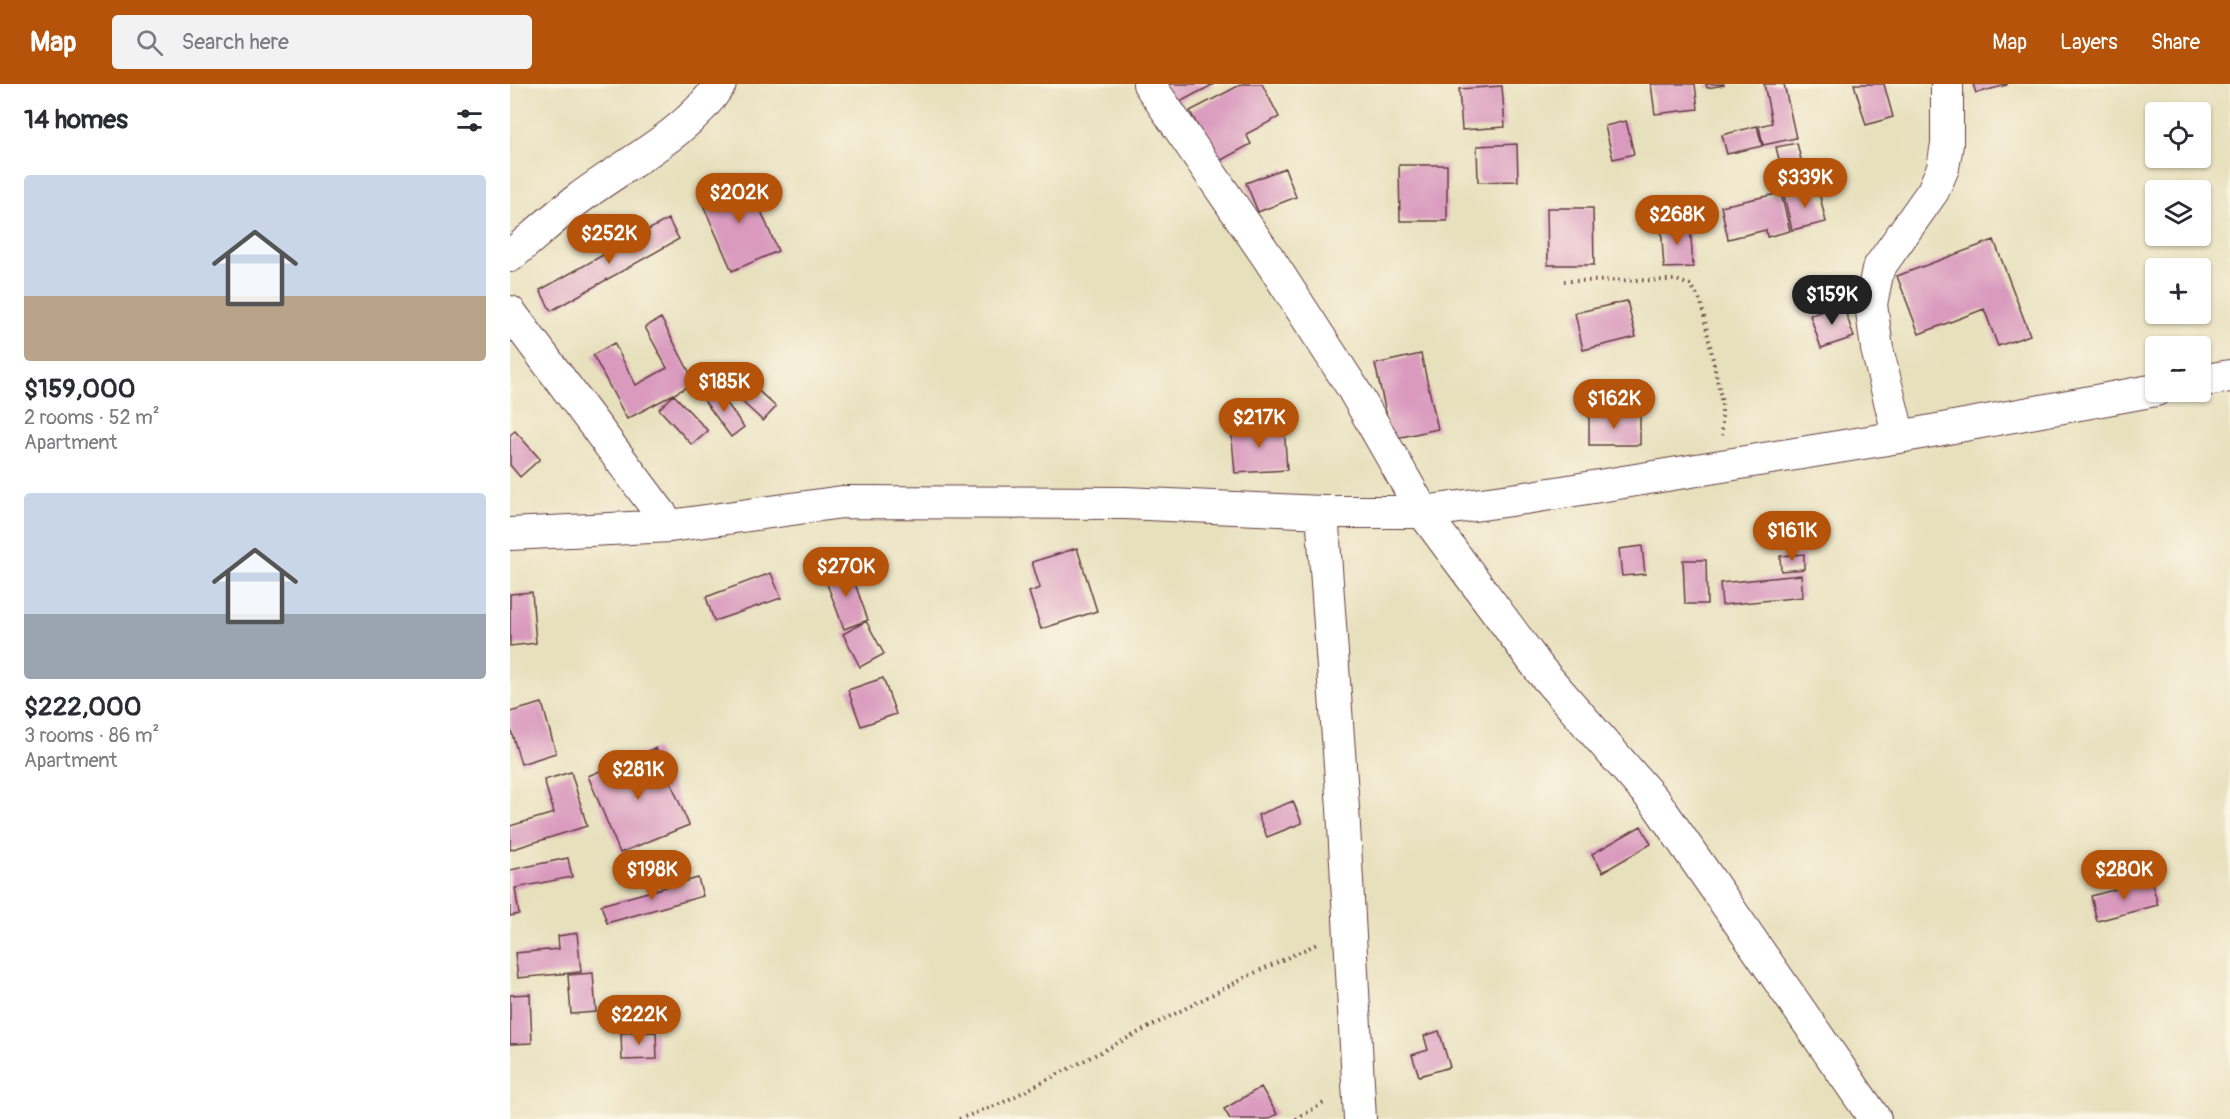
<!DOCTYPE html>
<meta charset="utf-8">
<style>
:root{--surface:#fff;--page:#f2f2f3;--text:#2b2b33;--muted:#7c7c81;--accent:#b45309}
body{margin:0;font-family:Pangolin,sans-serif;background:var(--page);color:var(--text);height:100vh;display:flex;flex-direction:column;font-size:22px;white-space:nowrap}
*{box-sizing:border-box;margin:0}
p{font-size:20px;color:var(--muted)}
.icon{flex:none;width:33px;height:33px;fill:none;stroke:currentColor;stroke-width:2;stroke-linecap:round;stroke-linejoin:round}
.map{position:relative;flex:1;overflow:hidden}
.sheet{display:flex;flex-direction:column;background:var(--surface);width:510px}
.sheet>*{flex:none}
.tools{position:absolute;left:1635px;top:18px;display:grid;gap:12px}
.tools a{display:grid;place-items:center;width:66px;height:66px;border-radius:6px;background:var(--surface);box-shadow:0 2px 4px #0004;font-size:30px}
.price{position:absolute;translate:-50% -51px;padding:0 14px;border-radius:21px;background:var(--accent);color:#fff;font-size:20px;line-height:39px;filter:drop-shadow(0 2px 3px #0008)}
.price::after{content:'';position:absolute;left:50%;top:36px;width:18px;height:14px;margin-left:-9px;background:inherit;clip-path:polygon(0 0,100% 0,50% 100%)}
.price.current{background:#222;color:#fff}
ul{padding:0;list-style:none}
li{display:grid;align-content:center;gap:12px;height:318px;padding:0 24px}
li span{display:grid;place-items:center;height:186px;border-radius:6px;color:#555}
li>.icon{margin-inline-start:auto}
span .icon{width:108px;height:108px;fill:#fffc;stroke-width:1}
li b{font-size:26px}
h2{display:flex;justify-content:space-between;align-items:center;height:72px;padding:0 24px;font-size:26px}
header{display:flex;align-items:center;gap:36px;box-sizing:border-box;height:84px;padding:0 30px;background:var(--accent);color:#fff}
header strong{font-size:28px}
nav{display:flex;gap:33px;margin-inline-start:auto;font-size:21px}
.search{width:420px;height:54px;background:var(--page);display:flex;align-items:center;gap:15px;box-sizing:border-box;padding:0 21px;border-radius:6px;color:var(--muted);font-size:22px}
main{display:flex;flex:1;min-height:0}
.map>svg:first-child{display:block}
.building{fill:#d99abe}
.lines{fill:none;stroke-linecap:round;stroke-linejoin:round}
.minor-casing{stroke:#623c41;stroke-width:34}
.path{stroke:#623c41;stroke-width:4;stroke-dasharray:1.5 4.5;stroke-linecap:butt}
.minor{stroke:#fff;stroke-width:32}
</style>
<header>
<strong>Map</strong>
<div class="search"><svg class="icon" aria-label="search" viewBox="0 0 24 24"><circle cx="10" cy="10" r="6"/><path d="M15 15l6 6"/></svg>Search here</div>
<nav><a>Map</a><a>Layers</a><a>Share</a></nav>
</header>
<main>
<section class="sheet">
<h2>14 homes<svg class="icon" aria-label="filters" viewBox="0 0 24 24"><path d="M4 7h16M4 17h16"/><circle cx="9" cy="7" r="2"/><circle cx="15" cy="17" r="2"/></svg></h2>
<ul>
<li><span style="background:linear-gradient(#c9d6e8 65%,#b9a48a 0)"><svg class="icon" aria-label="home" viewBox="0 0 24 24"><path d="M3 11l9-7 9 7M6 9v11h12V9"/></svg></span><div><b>$159,000</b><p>2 rooms · 52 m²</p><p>Apartment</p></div></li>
<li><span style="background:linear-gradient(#c9d6e8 65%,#9aa5b1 0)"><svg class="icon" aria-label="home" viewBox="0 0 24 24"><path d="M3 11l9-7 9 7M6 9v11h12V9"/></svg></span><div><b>$222,000</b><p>3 rooms · 86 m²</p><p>Apartment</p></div></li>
</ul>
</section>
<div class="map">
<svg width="1720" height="1035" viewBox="0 0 1720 1035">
<rect width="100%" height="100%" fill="#fcf5e5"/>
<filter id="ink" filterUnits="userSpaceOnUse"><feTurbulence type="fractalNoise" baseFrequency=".0167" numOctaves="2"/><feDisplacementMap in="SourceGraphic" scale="12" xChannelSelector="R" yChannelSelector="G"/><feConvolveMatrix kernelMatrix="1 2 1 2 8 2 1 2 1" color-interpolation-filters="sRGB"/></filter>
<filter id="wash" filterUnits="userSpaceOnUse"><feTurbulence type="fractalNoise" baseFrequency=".008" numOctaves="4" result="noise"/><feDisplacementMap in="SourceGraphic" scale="24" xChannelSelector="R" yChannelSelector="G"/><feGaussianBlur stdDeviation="1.35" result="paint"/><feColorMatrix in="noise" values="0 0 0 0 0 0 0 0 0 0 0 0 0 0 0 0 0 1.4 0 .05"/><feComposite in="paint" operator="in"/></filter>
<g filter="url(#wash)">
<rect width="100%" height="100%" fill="#e7e0bd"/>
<g id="blocks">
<path class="building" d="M 653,0 L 704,0 L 664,21 Z
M 732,0 L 752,0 L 769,33 L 736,50 L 741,60 L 706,79 L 680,27 Z
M 1141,0 L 1185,0 L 1188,25 L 1145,30 Z
M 1196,0 L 1214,0 L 1214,1 L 1197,4 Z
M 1254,0 L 1274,0 L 1286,54 L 1253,61 L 1249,42 L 1262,39 Z
M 1344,0 L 1374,0 L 1383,33 L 1356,41 Z
M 1463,0 L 1497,0 L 1497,1 L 1466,9 Z
M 992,2 L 995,43 L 952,46 L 949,5 Z
M 1116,37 L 1124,70 L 1103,75 L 1095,42 Z
M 1247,42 L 1252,62 L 1217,70 L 1212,51 Z
M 1287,59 L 1297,101 L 1276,105 L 1266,63 Z
M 1007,60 L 1008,97 L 968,98 L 967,62 Z
M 889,81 L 937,81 L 937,137 L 890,137 Z
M 775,84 L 786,113 L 748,128 L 736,99 Z
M 237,94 L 268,167 L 222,187 L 190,114 Z
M 1308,104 L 1316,138 L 1282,146 L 1274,112 Z
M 1271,109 L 1280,147 L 1257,153 L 1256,146 L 1218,155 L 1211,122 Z
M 1037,124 L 1083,124 L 1084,181 L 1038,181 Z
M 158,135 L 169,155 L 41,227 L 30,206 Z
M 1180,139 L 1183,183 L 1154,184 L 1151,141 Z
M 1484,156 L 1520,251 L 1488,262 L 1474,225 L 1409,250 L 1387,192 Z
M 1117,217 L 1126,253 L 1073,266 L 1065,229 Z
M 1333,221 L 1344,253 L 1311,264 L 1300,231 Z
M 151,234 L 185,299 L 117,335 L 83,271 L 104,259 L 126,301 L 157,284 L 135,243 Z
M 911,270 L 928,345 L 882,355 L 865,280 Z
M 227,287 L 266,323 L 253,337 L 214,301 Z
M 207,305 L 234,343 L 221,353 L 193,315 Z
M 164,311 L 198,347 L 182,361 L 149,325 Z
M 1079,331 L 1130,331 L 1130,361 L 1079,361 Z
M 774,341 L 777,386 L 725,389 L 721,344 Z
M 5,347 L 30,375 L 10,393 L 0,381 L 0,351 Z
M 1132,462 L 1135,490 L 1112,492 L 1109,465 Z
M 567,464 L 587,527 L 531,545 L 519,508 L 530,504 L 522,478 Z
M 1294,470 L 1294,485 L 1271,487 L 1270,472 Z
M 1173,476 L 1196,476 L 1197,520 L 1175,520 Z
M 339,483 L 358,536 L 334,545 L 314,492 Z
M 261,489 L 271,514 L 204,537 L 196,513 Z
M 1291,491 L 1293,513 L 1212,521 L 1210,499 Z
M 22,508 L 26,559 L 0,562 L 0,510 Z
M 356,537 L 374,570 L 350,583 L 333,550 Z
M 373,594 L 386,630 L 351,642 L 338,606 Z
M 32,619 L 46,669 L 11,680 L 0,643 L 0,628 Z
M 146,664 L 179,741 L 110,769 L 78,692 Z
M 61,688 L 77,742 L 0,766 L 0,742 L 44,729 L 34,696 Z
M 783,717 L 792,739 L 757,753 L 748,731 Z
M 1131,742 L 1141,760 L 1093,788 L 1082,770 Z
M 58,774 L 62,793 L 5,804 L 9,830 L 0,832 L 0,786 Z
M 188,794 L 193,812 L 97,839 L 91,821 Z
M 1641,796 L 1648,821 L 1587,837 L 1581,812 Z
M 67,849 L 71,888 L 8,894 L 5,869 L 49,865 L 48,852 Z
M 83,889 L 86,928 L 61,930 L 58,891 Z
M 20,910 L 22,959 L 0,960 L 0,911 Z
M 929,947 L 940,983 L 909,992 L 902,971 L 918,966 L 914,952 Z
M 146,948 L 147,975 L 112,976 L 111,949 Z
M 751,1003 L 767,1030 L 758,1035 L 720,1035 L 714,1025 Z"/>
</g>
</g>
<g filter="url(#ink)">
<use href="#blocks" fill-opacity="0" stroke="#623c41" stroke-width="1.5"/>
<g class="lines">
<defs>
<path id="minor" d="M 639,0 L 759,175 L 842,303 L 913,428 L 1031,587 L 1147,720 L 1365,1035
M 0,172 C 22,154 44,133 67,116 C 115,79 176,52 210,0
M 0,228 L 160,442
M 1690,297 L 1720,292
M 1389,353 L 1367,265 L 1361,220 L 1368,185 L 1423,107 L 1433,84 L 1437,60 L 1437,0
M 812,428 L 833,724 L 850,1035
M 0,450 L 160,442 L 332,418 L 615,419 L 812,428 L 913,428 L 1022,413 L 1389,353 L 1646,306"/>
</defs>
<use href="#minor" class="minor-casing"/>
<path class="path" d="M 1054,197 L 1166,196 L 1181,201 L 1191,218 L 1212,319 L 1212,351
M 449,1035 L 492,1019 L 742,890 L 809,859
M 786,1035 L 817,1017"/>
<use href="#minor" class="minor"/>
</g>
</g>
</svg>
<div class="tools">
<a><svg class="icon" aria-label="locate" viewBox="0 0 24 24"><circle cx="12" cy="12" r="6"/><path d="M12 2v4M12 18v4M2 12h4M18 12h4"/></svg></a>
<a><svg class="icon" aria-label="layers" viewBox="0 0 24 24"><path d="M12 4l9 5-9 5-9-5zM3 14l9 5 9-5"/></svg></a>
<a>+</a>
<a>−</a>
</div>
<b class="price" style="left:1295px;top:125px">$339K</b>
<b class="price" style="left:229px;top:140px">$202K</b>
<b class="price" style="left:1167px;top:162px">$268K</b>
<b class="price" style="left:99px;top:181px">$252K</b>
<b class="price current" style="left:1322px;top:242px">$159K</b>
<b class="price" style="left:214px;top:329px">$185K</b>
<b class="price" style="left:1104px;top:346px">$162K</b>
<b class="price" style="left:749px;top:365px">$217K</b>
<b class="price" style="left:1282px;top:478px">$161K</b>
<b class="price" style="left:336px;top:514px">$270K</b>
<b class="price" style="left:128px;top:717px">$281K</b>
<b class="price" style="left:142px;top:817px">$198K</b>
<b class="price" style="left:1614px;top:817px">$280K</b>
<b class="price" style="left:129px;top:962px">$222K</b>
</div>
</main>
